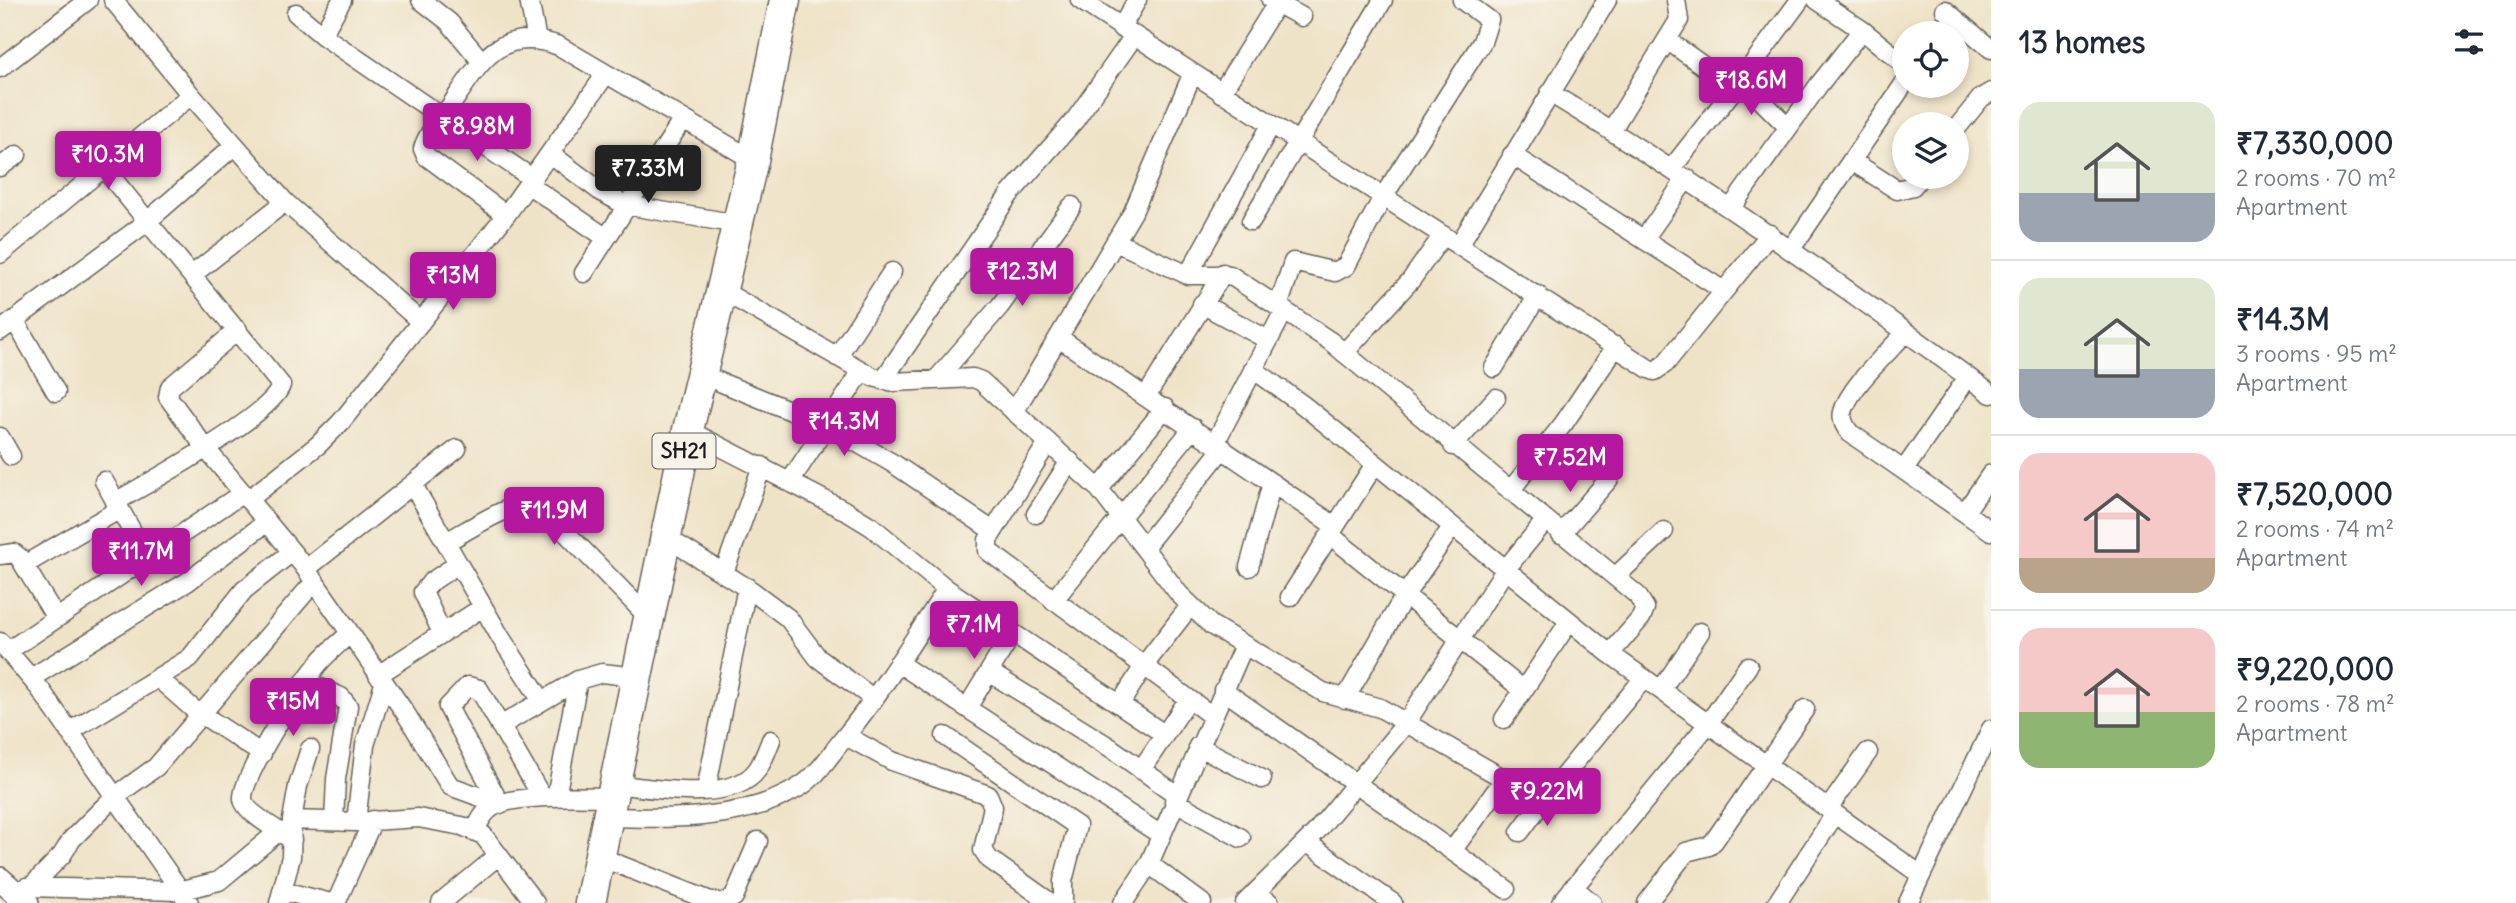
<!DOCTYPE html>
<meta charset="utf-8">
<style>
:root{--surface:#fff;--page:#f2f2f3;--text:#1f2937;--muted:#747a83;--line:#e0e1e3;--accent:#b5179e}
body{margin:0;font-family:Delius,sans-serif;background:var(--page);color:var(--text);height:100vh;display:flex;flex-direction:column;font-size:26px;white-space:nowrap}
*{box-sizing:border-box;margin:0}
p{font-size:23px;color:var(--muted)}
.icon{flex:none;width:38px;height:38px;fill:none;stroke:currentColor;stroke-width:2;stroke-linecap:round;stroke-linejoin:round}
.map{position:relative;flex:1;overflow:hidden}
.panel{display:flex;flex-direction:column;background:var(--surface);width:525px}
.panel>*{flex:none}
.buttons{position:absolute;left:1892px;top:21px;display:grid;gap:14px}
.buttons a{display:grid;place-items:center;width:77px;height:77px;border-radius:50%;background:var(--surface);box-shadow:0 4px 10px #0003;font-size:35px}
.price{position:absolute;translate:-50% -60px;padding:0 16px;border-radius:7px;background:var(--accent);color:#fff;font-size:23px;line-height:46px;filter:drop-shadow(0 2px 4px #0008)}
.price::after{content:'';position:absolute;left:50%;top:42px;width:21px;height:16px;margin-left:-10px;background:inherit;clip-path:polygon(0 0,100% 0,50% 100%)}
.price.on{background:#222;color:#fff}
ul{padding:0;list-style:none}
li{display:flex;align-items:center;gap:21px;height:175px;padding:0 28px}
li+li{border-top:2px solid var(--line)}
li span{display:grid;place-items:center;flex:none;width:196px;height:140px;border-radius:21px;color:#555}
li>.icon{margin-inline-start:auto}
span .icon{width:84px;height:84px;fill:#fffc;stroke-width:1}
li b{font-size:30px}
h2{display:flex;justify-content:space-between;align-items:center;height:84px;padding:0 28px;font-size:30px}
main{display:flex;flex:1;min-height:0}
.map>svg:first-child{display:block}
.lines{fill:none;stroke-linecap:round;stroke-linejoin:round}
.minor-casing{stroke:#666258;stroke-width:21}
.tertiary-casing{stroke:#666258;stroke-width:26}
.primary-casing{stroke:#666258;stroke-width:33}
.minor{stroke:#fff;stroke-width:18}
.tertiary{stroke:#fff;stroke-width:23}
.primary{stroke:#fff;stroke-width:30}
.labels{text-anchor:middle;stroke-width:5;stroke-linejoin:round;paint-order:stroke}
.shield{fill:#f7f3e8;stroke:#5e5c59;stroke-width:2}
.shield-label{font-size:21px;font-weight:bold;fill:#1c1c1c}
</style>
<main>
<div class="map">
<svg width="1991" height="903" viewBox="0 0 1991 903">
<rect width="100%" height="100%" fill="#f7f3e8"/>
<filter id="ink" filterUnits="userSpaceOnUse"><feTurbulence type="fractalNoise" baseFrequency=".0143" numOctaves="2"/><feDisplacementMap in="SourceGraphic" scale="14" xChannelSelector="R" yChannelSelector="G"/><feConvolveMatrix kernelMatrix="1 2 1 2 8 2 1 2 1" color-interpolation-filters="sRGB"/></filter>
<filter id="wash" filterUnits="userSpaceOnUse"><feTurbulence type="fractalNoise" baseFrequency=".00686" numOctaves="4" result="noise"/><feDisplacementMap in="SourceGraphic" scale="28" xChannelSelector="R" yChannelSelector="G"/><feGaussianBlur stdDeviation="1.57" result="paint"/><feColorMatrix in="noise" values="0 0 0 0 0 0 0 0 0 0 0 0 0 0 0 0 0 1.4 0 .05"/><feComposite in="paint" operator="in"/></filter>
<g filter="url(#wash)">
<rect width="100%" height="100%" fill="#efe3c7"/>
</g>
<g filter="url(#ink)">
<g class="lines">
<defs>
<path id="minor" d="M 113,0 L 191,95 L 285,202 L 421,322
M 421,0 L 449,22 L 482,62
M 529,0 L 537,40
M 1080,0 L 1649,369 L 1655,371 L 1665,364 L 1770,234
M 1271,0 L 1302,17
M 1817,0 L 1862,30 L 1904,64
M 1945,10 L 1991,49
M 296,13 L 322,35 L 533,179
M 1121,28 L 1137,0
M 322,35 L 342,0
M 1667,40 L 1716,75 L 1733,83 L 1741,80 L 1800,0
M 0,68 L 88,0
M 1221,93 L 1277,3
M 1550,93 C 1703,186 1847,288 1991,394
M 1956,129 L 1981,98 L 1991,92
M 1611,131 L 1679,20 L 1676,0
M 552,155 L 600,191 L 625,205 L 738,224
M 1512,155 L 1724,291
M 1852,161 L 1897,190 L 1913,186 L 1920,177
M 0,167 L 17,155
M 104,168 L 281,385 C 274,414 145,485 115,502
M 1672,168 L 1741,80 L 1788,127
M 529,185 L 605,237
M 1731,208 L 1818,86 L 1862,30
M 506,215 L 426,156 L 423,149 C 426,135 440,120 449,108 C 479,65 497,24 559,46 L 753,160
M 1251,221 L 1383,0
M 1644,239 L 1687,178
M 1116,242 L 1188,275 L 1230,275 L 1330,341 L 1637,595 L 1645,608 L 1641,618 L 1610,654
M 1459,245 L 1607,0
M 1791,249 L 1904,84
M 0,254 L 191,95
M 584,273 L 683,119
M 192,275 L 285,202
M 1188,275 L 1271,125
M 721,290 L 873,377 L 894,382 L 973,378 L 981,381 L 1099,489 L 1179,594 L 1211,625 L 1323,692 L 1380,708 L 1543,801 L 1644,678
M 1202,304 L 1268,340
M 1278,307 L 1293,262 L 1335,272 L 1346,266 L 1383,197 L 1482,42 L 1489,20 L 1462,0
M 15,321 L 56,392
M 238,330 L 170,387 L 168,397 L 207,450 L 303,565 L 406,714 L 450,786 L 500,804
M 0,331 L 143,225 L 235,145
M 1906,332 C 1889,352 1849,387 1843,412 C 1841,420 1845,427 1850,433 L 1991,531
M 1059,338 L 1335,526
M 1344,353 L 1411,280 L 1443,235
M 837,357 L 892,272
M 1494,368 L 1538,295
M 1253,369 L 1303,405 L 1610,654 L 1921,875
M 700,374 L 826,425 L 894,464 L 993,531
M 883,380 L 1010,194 L 1075,120 L 1134,36
M 936,380 L 1000,306 L 1072,206
M 1147,395 L 1223,273
M 1014,412 L 1133,212 L 1192,75
M 688,430 L 846,511 L 872,527 L 947,589 L 1164,734
M 0,437 L 11,456
M 1048,442 L 988,540 L 988,551 L 1212,716
M 1215,443 L 1284,311
M 1453,446 L 1496,398
M 1904,470 L 1968,377
M 791,480 L 862,371
M 104,481 L 147,558
M 413,485 L 501,638 L 542,701
M 1099,489 L 1165,408
M 1510,491 L 1564,423 L 1616,346
M 248,500 L 318,445 L 341,422 L 506,215 L 606,74
M 1965,512 L 1991,474
M 1036,514 L 1070,461
M 1561,534 L 1609,479
M 1330,535 L 1523,690
M 667,538 L 752,591 L 788,618 L 818,658 L 874,699
M 446,542 C 467,531 516,498 538,504 L 650,619
M 1145,546 L 1223,448
M 0,555 L 14,553 L 19,557 L 56,618
M 24,565 L 120,509
M 1249,567 L 1272,483
M 306,569 L 457,449
M 724,573 L 762,466
M 1615,577 L 1664,531
M 1290,597 L 1375,464
M 1053,601 L 1193,428
M 442,633 L 423,592 L 431,582 L 458,564
M 0,642 L 40,689 L 189,903
M 8,651 L 243,493
M 898,663 L 1161,835
M 989,672 L 1111,748 L 1177,795
M 378,675 L 483,607
M 31,678 L 187,582 L 267,522
M 158,678 L 192,708 L 262,754
M 305,681 L 341,697 L 348,706 L 336,779 L 334,821
M 1223,690 L 1506,889
M 1661,690 L 1700,632
M 1345,699 L 1405,595 L 1452,527
M 1120,704 L 1145,664 L 1190,606
M 967,708 L 1012,634
M 1504,719 L 1569,622
M 500,726 L 578,680 L 602,673 L 638,677
M 69,732 L 190,658 L 244,590 L 292,552
M 846,736 L 892,761 L 988,795 L 993,807 L 983,850 L 989,859 L 1051,903
M 945,736 L 1077,826 L 1063,881 L 1063,903
M 1198,746 L 1262,779
M 1141,770 L 1188,700
M 614,784 C 650,788 733,804 757,770 C 763,762 767,750 771,740
M 706,790 L 747,587
M 556,797 L 578,680
M 1174,801 L 1241,838
M 500,804 L 448,707 L 468,686 L 479,689 L 542,797
M 1828,809 L 1868,752
M 608,817 C 668,819 742,821 796,789 C 815,779 827,759 840,743 C 880,694 913,641 947,589
M 292,820 L 356,822 L 418,818 L 462,826 L 483,835 L 535,903
M 356,822 L 365,745 L 384,684
M 475,830 C 479,823 483,813 491,808 C 511,793 585,797 611,797
M 1520,832 L 1543,801
M 292,840 C 281,832 244,812 243,799 C 241,777 303,682 319,663 C 328,652 340,643 350,633
M 1306,842 L 1393,903
M 1452,851 L 1506,777
M 600,857 L 708,900 L 724,903 L 734,897 L 758,841
M 1149,864 L 1202,903
M 26,887 L 179,891 L 219,881 L 279,831
M 31,887 L 62,855 L 72,839 L 114,797 L 156,767 L 315,581
M 1573,887 L 1592,903
M 283,891 L 331,903
M 1256,892 L 1270,903
M 279,903 L 291,857 L 292,820 L 298,786 L 310,749
M 336,903 L 373,820
M 441,903 L 499,855
M 1123,903 L 1149,864 L 1244,645
M 1245,903 L 1316,832 L 1406,723 L 1505,570 L 1545,521
M 1561,903 L 1708,724 L 1748,666
M 1647,903 L 1686,852 L 1709,846 L 1714,841 L 1805,709
M 1777,903 L 1835,814
M 1908,903 L 1991,729"/>
<path id="tertiary" d="M 0,879 L 27,903"/>
<path id="primary" d="M 590,903 L 688,430 L 753,160 L 785,0"/>
</defs>
<use href="#minor" class="minor-casing"/>
<use href="#tertiary" class="tertiary-casing"/>
<use href="#primary" class="primary-casing"/>
<use href="#minor" class="minor"/>
<use href="#tertiary" class="tertiary"/>
<use href="#primary" class="primary"/>
</g>
</g>
<g class="labels">
<rect class="shield" x="652.5" y="433.5" width="63" height="35" rx="5"/>
<g class="shield-label">
<text x="684" y="458">SH21</text>
</g>
</g>
</svg>
<div class="buttons">
<a><svg class="icon" aria-label="locate" viewBox="0 0 24 24"><circle cx="12" cy="12" r="6"/><path d="M12 2v4M12 18v4M2 12h4M18 12h4"/></svg></a>
<a><svg class="icon" aria-label="layers" viewBox="0 0 24 24"><path d="M12 4l9 5-9 5-9-5zM3 14l9 5 9-5"/></svg></a>
</div>
<b class="price" style="left:1751px;top:117px">₹18.6M</b>
<b class="price" style="left:477px;top:163px">₹8.98M</b>
<b class="price" style="left:108px;top:191px">₹10.3M</b>
<b class="price on" style="left:648px;top:205px">₹7.33M</b>
<b class="price" style="left:1022px;top:308px">₹12.3M</b>
<b class="price" style="left:453px;top:312px">₹13M</b>
<b class="price" style="left:844px;top:458px">₹14.3M</b>
<b class="price" style="left:1570px;top:494px">₹7.52M</b>
<b class="price" style="left:554px;top:547px">₹11.9M</b>
<b class="price" style="left:141px;top:588px">₹11.7M</b>
<b class="price" style="left:974px;top:661px">₹7.1M</b>
<b class="price" style="left:293px;top:738px">₹15M</b>
<b class="price" style="left:1547px;top:828px">₹9.22M</b>
</div>
<section class="panel">
<h2>13 homes<svg class="icon" aria-label="filters" viewBox="0 0 24 24"><path d="M4 7h16M4 17h16"/><circle cx="9" cy="7" r="2"/><circle cx="15" cy="17" r="2"/></svg></h2>
<ul>
<li><span style="background:linear-gradient(#dfe7d0 65%,#9aa5b1 0)"><svg class="icon" aria-label="home" viewBox="0 0 24 24"><path d="M3 11l9-7 9 7M6 9v11h12V9"/></svg></span><div><b>₹7,330,000</b><p>2 rooms · 70 m²</p><p>Apartment</p></div></li>
<li><span style="background:linear-gradient(#dfe7d0 65%,#9aa5b1 0)"><svg class="icon" aria-label="home" viewBox="0 0 24 24"><path d="M3 11l9-7 9 7M6 9v11h12V9"/></svg></span><div><b>₹14.3M</b><p>3 rooms · 95 m²</p><p>Apartment</p></div></li>
<li><span style="background:linear-gradient(#f6c9c9 75%,#b9a48a 0)"><svg class="icon" aria-label="home" viewBox="0 0 24 24"><path d="M3 11l9-7 9 7M6 9v11h12V9"/></svg></span><div><b>₹7,520,000</b><p>2 rooms · 74 m²</p><p>Apartment</p></div></li>
<li><span style="background:linear-gradient(#f6c9c9 60%,#8fb573 0)"><svg class="icon" aria-label="home" viewBox="0 0 24 24"><path d="M3 11l9-7 9 7M6 9v11h12V9"/></svg></span><div><b>₹9,220,000</b><p>2 rooms · 78 m²</p><p>Apartment</p></div></li>
</ul>
</section>
</main>
